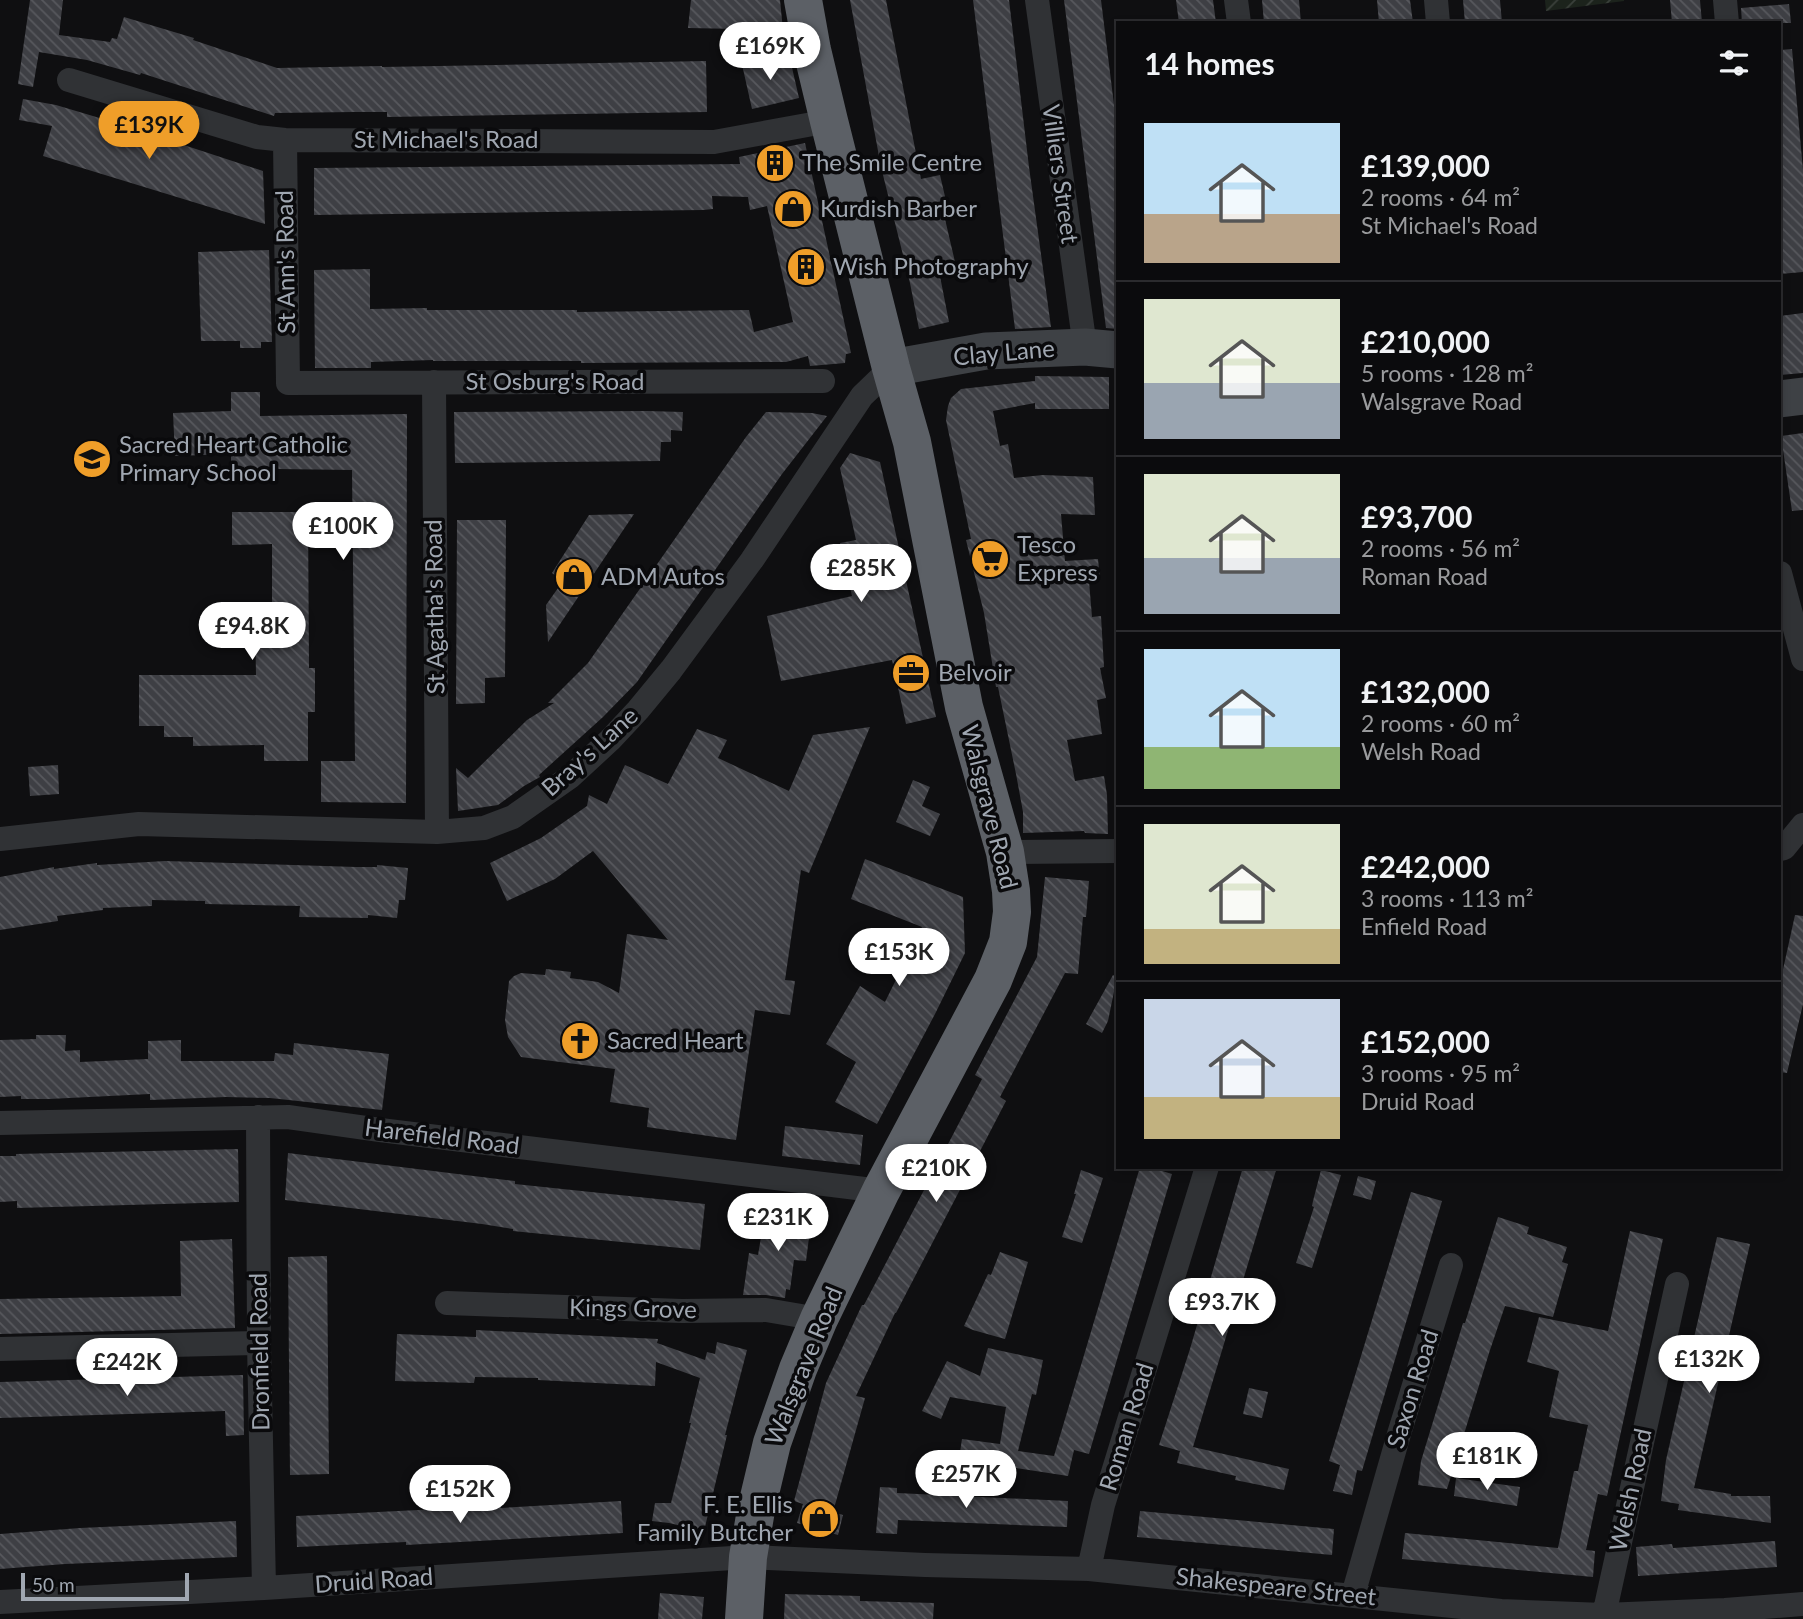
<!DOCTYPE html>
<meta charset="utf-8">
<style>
:root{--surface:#0b0b0d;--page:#141416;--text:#f1f3f6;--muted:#9a9b9d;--line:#2b2b2e;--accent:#ef9e29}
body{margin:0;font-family:Lato,sans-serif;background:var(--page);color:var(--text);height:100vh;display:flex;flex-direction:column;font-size:26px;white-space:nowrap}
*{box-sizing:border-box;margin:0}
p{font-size:23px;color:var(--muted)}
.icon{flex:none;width:38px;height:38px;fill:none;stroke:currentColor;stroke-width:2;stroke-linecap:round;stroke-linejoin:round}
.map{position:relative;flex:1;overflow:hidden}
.panel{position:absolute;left:1116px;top:21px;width:665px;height:1148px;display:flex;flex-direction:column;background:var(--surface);border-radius:0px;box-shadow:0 4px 10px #0003,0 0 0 2px var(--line)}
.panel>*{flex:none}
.scale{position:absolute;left:21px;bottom:18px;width:168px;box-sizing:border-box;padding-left:7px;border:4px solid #a0a7b1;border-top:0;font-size:19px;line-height:24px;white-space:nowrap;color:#a0a7b1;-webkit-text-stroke:5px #0a0a0c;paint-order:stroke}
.price{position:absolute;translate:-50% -60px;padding:0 16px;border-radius:24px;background:#fff;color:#222;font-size:23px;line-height:46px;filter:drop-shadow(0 2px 4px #0008)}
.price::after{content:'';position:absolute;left:50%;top:42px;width:21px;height:16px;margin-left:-10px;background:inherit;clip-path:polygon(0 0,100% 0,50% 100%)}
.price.current{background:var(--accent);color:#111}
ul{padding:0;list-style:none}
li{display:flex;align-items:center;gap:21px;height:175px;padding:0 28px}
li+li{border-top:2px solid var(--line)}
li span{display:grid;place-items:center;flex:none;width:196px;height:140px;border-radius:0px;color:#555}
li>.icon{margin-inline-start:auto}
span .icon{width:84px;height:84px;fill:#fffc;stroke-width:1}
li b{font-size:30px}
h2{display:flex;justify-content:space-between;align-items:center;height:84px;padding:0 28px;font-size:30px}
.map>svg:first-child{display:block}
.garden{fill:url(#garden-furrows)}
.building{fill:url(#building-back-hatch)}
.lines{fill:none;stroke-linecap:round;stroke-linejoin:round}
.street{stroke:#303235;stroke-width:24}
.secondary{stroke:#3e4145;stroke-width:37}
.highway{stroke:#5c6066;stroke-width:38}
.labels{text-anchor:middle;stroke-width:7;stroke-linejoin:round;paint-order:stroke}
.street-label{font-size:24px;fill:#a0a7b1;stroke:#0a0a0c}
.poi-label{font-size:24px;fill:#a0a7b1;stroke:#0a0a0c;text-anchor:start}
</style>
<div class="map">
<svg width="1803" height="1619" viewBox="0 0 1803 1619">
<defs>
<pattern id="garden-furrows" width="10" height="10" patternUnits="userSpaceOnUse" patternTransform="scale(1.75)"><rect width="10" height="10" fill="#1c231c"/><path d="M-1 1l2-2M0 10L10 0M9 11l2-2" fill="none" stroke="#3a403b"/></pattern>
<pattern id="building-back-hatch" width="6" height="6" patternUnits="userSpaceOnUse" patternTransform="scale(1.75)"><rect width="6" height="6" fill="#3e3f44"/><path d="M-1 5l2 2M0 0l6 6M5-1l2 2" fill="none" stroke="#57585d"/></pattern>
</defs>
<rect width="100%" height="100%" fill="#0f0f11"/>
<path class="garden" d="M 1545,0 L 1624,0 L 1624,1 L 1546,11 Z"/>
<path class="building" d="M 30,0 L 63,0 L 59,35 L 110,42 L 112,38 L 117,39 L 124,17 L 194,38 L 193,40 L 277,68 L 382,66 L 382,67 L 706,61 L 707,112 L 387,117 L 387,112 L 354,112 L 275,113 L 274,116 L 141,73 L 140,75 L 87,60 L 39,52 L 33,87 L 18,84 Z
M 691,0 L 780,0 L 783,30 L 688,28 Z
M 850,0 L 886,0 L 921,179 L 940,175 L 950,218 L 945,219 L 955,262 L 938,266 L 949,322 L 919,329 L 910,283 L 881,167 Z
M 973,0 L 1009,0 L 1029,167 L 1051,327 L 1015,329 Z
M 1064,0 L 1101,0 L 1118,137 L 1118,329 L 1106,328 Z
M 1176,0 L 1213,0 L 1216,23 L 1179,23 Z
M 1262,0 L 1299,0 L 1301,23 L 1264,23 Z
M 1377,0 L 1410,0 L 1413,23 L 1379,23 Z
M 1463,0 L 1500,0 L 1502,23 L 1465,23 Z
M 1670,0 L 1700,0 L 1702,23 L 1672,23 Z
M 1789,4 L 1791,23 L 1742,23 L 1741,8 Z
M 1792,49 L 1803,170 L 1803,272 L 1780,274 L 1780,50 Z
M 790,59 L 799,98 L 752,109 L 741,60 Z
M 23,99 L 56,105 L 123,125 L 263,171 L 265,224 L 43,156 L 52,126 L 19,120 Z
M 805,143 L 851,353 L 846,354 L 845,363 L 810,366 L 808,356 L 786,362 L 581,363 L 581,361 L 433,361 L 433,360 L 371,362 L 371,368 L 315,368 L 314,270 L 370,269 L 370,309 L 427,308 L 427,310 L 577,310 L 577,312 L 749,310 L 754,332 L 793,322 L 767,206 L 750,210 L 748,197 L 712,196 L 713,209 L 703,210 L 314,215 L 314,168 L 740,164 L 739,157 Z
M 269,250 L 272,342 L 261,342 L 261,348 L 240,348 L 240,341 L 201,341 L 198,252 Z
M 1803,313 L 1803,373 L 1780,375 L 1780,316 Z
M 1035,376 L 1109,377 L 1109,409 L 1035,409 L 1035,403 L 993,411 L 1000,446 L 1008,444 L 1014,478 L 1043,475 L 1093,477 L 1095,515 L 1061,514 L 1065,561 L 1098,559 L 1100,580 L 1089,581 L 1092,617 L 1101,616 L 1104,667 L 1100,668 L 1106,698 L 1097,700 L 1102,734 L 1067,740 L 1075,781 L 1104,776 L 1107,795 L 1108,834 L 1085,833 L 1084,831 L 1023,833 L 1023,812 L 1016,774 L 998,687 L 996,687 L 984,613 L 966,540 L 971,539 L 946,420 L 948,406 L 951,398 L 961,389 L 1035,381 Z
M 231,392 L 260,392 L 260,416 L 407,414 L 406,803 L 321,802 L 321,761 L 355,761 L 352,470 L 277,469 L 277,473 L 244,473 L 244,467 L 231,467 L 231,454 L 175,456 L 173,413 L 231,411 Z
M 454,412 L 647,411 L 683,412 L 682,431 L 671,430 L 671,442 L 661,442 L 660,461 L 455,463 Z
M 766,412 L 812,413 L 827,416 L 782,474 L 637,682 L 603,717 L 539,775 L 540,777 L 524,786 L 498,805 L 458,811 L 456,768 L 468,778 L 527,720 L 554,703 L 548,703 L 588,663 L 746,437 Z
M 1803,433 L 1803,510 L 1792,511 L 1781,436 Z
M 850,453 L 880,462 L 936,717 L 906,724 L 892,660 L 781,681 L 767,616 L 852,596 L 840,543 L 856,540 L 840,468 Z
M 232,512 L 308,512 L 309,668 L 315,668 L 315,712 L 308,712 L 308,761 L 264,761 L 264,745 L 193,746 L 193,737 L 164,737 L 164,726 L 139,726 L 139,675 L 256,675 L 255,623 L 272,623 L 272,544 L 232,545 Z
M 634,514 L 548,642 L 546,605 L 563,581 L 552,573 L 589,515 Z
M 457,520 L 506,520 L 505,677 L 485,678 L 485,703 L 456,704 Z
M 870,727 L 809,873 L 801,870 L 785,980 L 795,981 L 790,1015 L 755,1010 L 736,1140 L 647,1127 L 649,1108 L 610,1102 L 615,1069 L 521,1057 L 508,1037 L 505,1020 L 509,981 L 514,976 L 521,973 L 545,975 L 546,969 L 571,972 L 570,978 L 598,982 L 619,993 L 627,934 L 668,940 L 593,851 L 555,879 L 507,901 L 490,863 L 541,838 L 587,806 L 589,795 L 607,804 L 625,765 L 668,784 L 697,729 L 727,740 L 718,758 L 789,791 L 813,735 Z
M 58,765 L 59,794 L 30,796 L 28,767 Z
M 913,780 L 930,787 L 922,806 L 940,814 L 930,836 L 896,822 Z
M 865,859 L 963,897 L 965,953 L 935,1014 L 877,1124 L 835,1102 L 856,1062 L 826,1044 L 860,986 L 885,1002 L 922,927 L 851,899 Z
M 165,861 L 356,867 L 377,867 L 377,865 L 408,868 L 405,900 L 399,900 L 397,918 L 368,915 L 368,918 L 299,917 L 300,906 L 205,904 L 205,901 L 152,900 L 152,906 L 103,908 L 103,910 L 57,916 L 58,921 L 0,930 L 0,877 L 54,867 L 54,869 L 97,863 L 97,865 Z
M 1045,877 L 1089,881 L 1086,917 L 1083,917 L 1078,974 L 1065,973 L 1000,1097 L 1006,1101 L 896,1313 L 895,1313 L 856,1396 L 865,1398 L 833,1512 L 843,1515 L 838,1535 L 797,1523 L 803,1504 L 794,1501 L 826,1383 L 862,1305 L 864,1305 L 982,1079 L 975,1075 L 1037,957 Z
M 1795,915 L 1803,916 L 1803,1004 L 1787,1073 L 1780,1072 L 1780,973 L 1782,974 Z
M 1113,975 L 1117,977 L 1108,1021 L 1102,1033 L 1086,1024 Z
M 36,1035 L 66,1035 L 65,1051 L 80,1050 L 80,1062 L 148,1059 L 148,1041 L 181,1040 L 181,1061 L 274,1061 L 275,1053 L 293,1055 L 294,1043 L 389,1054 L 382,1110 L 270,1098 L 226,1097 L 150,1100 L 150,1094 L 49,1099 L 21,1099 L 21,1096 L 0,1097 L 0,1040 L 36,1039 Z
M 785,1126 L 863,1135 L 860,1165 L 782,1156 Z
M 238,1149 L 239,1202 L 17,1208 L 17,1201 L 0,1202 L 0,1156 L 16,1156 L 16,1154 Z
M 288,1153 L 515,1181 L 515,1184 L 705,1204 L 700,1250 L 513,1231 L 513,1229 L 482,1224 L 285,1200 Z
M 1140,1167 L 1149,1167 L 1172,1174 L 1089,1454 L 1074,1450 L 1068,1476 L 959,1459 L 962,1439 L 1000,1444 L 1006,1407 L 950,1397 L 941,1419 L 922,1411 L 947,1361 L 980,1376 L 988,1348 L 1043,1360 L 1036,1395 L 1032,1394 L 1018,1451 L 1054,1456 Z
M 1243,1167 L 1277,1167 L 1193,1447 L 1289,1469 L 1284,1490 L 1235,1480 L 1236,1476 L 1177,1463 L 1180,1451 L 1159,1445 L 1190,1349 Z
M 1081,1170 L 1103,1178 L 1082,1243 L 1062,1237 L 1076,1194 L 1074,1194 Z
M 1321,1170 L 1341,1175 L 1312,1268 L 1296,1263 L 1314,1207 L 1312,1206 L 1313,1201 Z
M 1358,1176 L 1376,1181 L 1371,1200 L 1353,1195 Z
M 1411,1192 L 1442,1201 L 1362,1471 L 1357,1470 L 1352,1495 L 1333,1491 L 1340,1465 L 1329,1461 Z
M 766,1208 L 812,1214 L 806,1261 L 794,1260 L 790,1290 L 786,1289 L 785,1298 L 766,1295 L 743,1295 L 749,1253 L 758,1255 Z
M 1498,1217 L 1529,1227 L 1527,1234 L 1567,1247 L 1562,1262 L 1568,1264 L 1553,1317 L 1505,1306 L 1490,1350 L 1447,1489 L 1418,1485 L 1421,1461 L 1463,1323 L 1465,1323 Z
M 1630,1231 L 1663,1239 L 1607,1496 L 1598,1494 L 1586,1550 L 1595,1551 L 1593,1577 L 1402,1559 L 1405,1533 L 1558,1548 L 1574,1471 L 1578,1471 L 1588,1425 L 1549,1417 L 1559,1371 L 1527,1362 L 1539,1317 L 1608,1331 Z
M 1717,1237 L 1750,1244 L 1694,1488 L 1731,1494 L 1731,1496 L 1770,1496 L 1771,1523 L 1678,1510 L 1679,1504 L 1661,1501 L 1666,1460 Z
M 232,1239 L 235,1328 L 0,1334 L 0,1299 L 181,1296 L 180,1241 Z
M 1000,1252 L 1028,1262 L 1005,1339 L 973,1330 L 964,1326 L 988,1274 L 991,1275 Z
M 327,1256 L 329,1474 L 290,1475 L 288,1257 Z
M 476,1330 L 658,1339 L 657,1343 L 705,1360 L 707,1352 L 715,1354 L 717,1342 L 747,1350 L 725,1435 L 727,1435 L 704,1531 L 669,1523 L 652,1521 L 655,1503 L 671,1503 L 691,1423 L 689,1423 L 700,1378 L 656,1362 L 655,1386 L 538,1380 L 538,1378 L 475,1377 L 474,1383 L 395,1381 L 397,1334 L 476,1337 Z
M 243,1375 L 244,1435 L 226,1436 L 225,1411 L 0,1418 L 0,1382 Z
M 1249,1388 L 1268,1392 L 1262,1418 L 1243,1414 Z
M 1456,1478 L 1520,1487 L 1517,1506 L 1454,1496 Z
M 880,1487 L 897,1488 L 897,1493 L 1068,1501 L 1067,1527 L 898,1520 L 897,1534 L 876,1533 Z
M 621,1501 L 623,1533 L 406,1545 L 406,1542 L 297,1547 L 296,1516 L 500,1506 L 501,1508 Z
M 1140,1511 L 1334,1529 L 1332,1555 L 1137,1537 Z
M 236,1521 L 237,1557 L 65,1564 L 0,1569 L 0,1534 L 80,1528 Z
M 1775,1541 L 1777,1567 L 1638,1576 L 1636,1547 L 1672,1544 L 1673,1548 Z
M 660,1593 L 704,1597 L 702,1619 L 658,1619 Z
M 785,1594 L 860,1596 L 860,1601 L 934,1603 L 933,1619 L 784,1619 Z"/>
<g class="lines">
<path class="street" d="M 1037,0 L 1085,347
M 1236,0 L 1239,23
M 1436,0 L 1438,23
M 1725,0 L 1727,23
M 69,80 L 257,137 L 285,140 L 714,142 L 829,121
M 285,140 L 288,383 L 823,381
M 434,382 L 437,832
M 1780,573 L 1803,659
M 0,839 L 139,824 L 437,832 L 484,828 L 513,817 L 570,777 L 610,740 L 638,710 L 671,670 L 752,560 L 862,396 L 891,368
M 1780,849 L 1784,848 L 1803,825
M 1005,852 L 1118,851
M 258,1117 L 259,1343 L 264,1588
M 0,1123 L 288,1117 L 380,1130 L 881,1191
M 447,1303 L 682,1311 L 766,1310 L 819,1319
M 0,1349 L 259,1343
M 1089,1569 L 1103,1505 L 1207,1167
M 1353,1595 L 1399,1434 L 1451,1265
M 0,1602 L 264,1588 L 748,1557 L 925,1565 L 1089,1569 L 1501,1611 L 1604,1615 L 1725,1610 L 1803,1604
M 1604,1615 L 1677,1284"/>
<path class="secondary" d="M 891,368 L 986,351 L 1085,347 L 1118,350
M 1780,399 L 1803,396"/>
<path class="highway" d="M 744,1619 L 748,1557 L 756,1510 L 772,1443 L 798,1369 L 819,1319 L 881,1191 L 993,980 L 1008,942 L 1012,912 L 1011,891 L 1005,852 L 964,707 L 912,442 L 891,368 L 829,121 L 812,50 L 803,0"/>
</g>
<defs>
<symbol id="building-disc" viewBox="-11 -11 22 22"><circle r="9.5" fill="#ef9e29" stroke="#0a0a0c"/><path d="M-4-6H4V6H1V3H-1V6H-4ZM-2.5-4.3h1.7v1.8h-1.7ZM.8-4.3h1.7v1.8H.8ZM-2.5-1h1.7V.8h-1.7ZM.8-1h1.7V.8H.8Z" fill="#111"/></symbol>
<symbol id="shop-disc" viewBox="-11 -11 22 22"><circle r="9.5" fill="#ef9e29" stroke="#0a0a0c"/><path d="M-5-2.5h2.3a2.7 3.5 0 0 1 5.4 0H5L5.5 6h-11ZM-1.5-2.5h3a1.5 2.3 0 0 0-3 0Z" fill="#111"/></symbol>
<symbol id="school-disc" viewBox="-11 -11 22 22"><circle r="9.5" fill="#ef9e29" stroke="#0a0a0c"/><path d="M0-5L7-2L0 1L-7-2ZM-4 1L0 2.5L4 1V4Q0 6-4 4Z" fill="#111"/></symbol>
<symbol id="supermarket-disc" viewBox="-11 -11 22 22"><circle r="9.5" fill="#ef9e29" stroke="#0a0a0c"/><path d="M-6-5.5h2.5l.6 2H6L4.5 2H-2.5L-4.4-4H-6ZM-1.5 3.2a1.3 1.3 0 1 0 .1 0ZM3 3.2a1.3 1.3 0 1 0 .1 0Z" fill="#111"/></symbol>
<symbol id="office-disc" viewBox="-11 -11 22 22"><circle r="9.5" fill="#ef9e29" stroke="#0a0a0c"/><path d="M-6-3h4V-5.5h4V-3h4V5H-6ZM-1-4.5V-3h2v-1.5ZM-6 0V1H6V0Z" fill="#111"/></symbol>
<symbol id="church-disc" viewBox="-11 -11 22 22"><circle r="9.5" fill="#ef9e29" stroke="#0a0a0c"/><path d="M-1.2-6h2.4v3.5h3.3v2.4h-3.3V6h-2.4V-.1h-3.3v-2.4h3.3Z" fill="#111"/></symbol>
</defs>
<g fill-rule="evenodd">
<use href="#building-disc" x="753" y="141" width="44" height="44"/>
<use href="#shop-disc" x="771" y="187" width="44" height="44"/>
<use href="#building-disc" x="784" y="245" width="44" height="44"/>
<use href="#school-disc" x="70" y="437" width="44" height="44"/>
<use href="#supermarket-disc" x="968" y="537" width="44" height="44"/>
<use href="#shop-disc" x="552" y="555" width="44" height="44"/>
<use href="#office-disc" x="889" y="651" width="44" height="44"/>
<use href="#church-disc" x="558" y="1019" width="44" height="44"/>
<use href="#shop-disc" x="798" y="1497" width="44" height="44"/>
</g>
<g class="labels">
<g class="street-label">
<text x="446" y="148">St Michael's Road</text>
<text transform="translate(1060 174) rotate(82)" y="8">Villiers Street</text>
<text transform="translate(286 262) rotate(-91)" y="8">St Ann's Road</text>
<text transform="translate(1004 353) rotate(-5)" y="8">Clay Lane</text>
<text x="555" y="390">St Osburg's Road</text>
<text transform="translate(435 607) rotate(-91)" y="8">St Agatha's Road</text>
<text transform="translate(590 752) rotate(-42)" y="8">Bray's Lane</text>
<text transform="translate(989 807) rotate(76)" y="8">Walsgrave Road</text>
<text transform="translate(442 1137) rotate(7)" y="8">Harefield Road</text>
<text transform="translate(633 1309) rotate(1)" y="8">Kings Grove</text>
<text transform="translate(260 1352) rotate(-91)" y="8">Dronfield Road</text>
<text transform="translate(804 1366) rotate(-68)" y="8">Walsgrave Road</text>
<text transform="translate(1413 1389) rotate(-73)" y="8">Saxon Road</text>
<text transform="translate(1127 1427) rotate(-73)" y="8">Roman Road</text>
<text transform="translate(1631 1490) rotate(-78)" y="8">Welsh Road</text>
<text transform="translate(374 1581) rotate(-4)" y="8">Druid Road</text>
<text transform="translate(1276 1587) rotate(6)" y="8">Shakespeare Street</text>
</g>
<g class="poi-label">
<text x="802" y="171">The Smile Centre</text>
<text x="820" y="217">Kurdish Barber</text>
<text x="833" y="275">Wish Photography</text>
<text x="119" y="453">Sacred Heart Catholic<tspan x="119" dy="28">Primary School</tspan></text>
<text x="1017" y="553">Tesco<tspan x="1017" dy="28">Express</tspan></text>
<text x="601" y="585">ADM Autos</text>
<text x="938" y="681">Belvoir</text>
<text x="607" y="1049">Sacred Heart</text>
<text x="793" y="1513" text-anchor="end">F. E. Ellis<tspan x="793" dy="28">Family Butcher</tspan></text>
</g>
</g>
</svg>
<div class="scale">50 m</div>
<b class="price" style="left:770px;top:82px">£169K</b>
<b class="price current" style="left:149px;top:161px">£139K</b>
<b class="price" style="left:343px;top:562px">£100K</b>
<b class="price" style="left:861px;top:604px">£285K</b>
<b class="price" style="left:252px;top:662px">£94.8K</b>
<b class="price" style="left:899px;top:988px">£153K</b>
<b class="price" style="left:936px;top:1204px">£210K</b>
<b class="price" style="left:778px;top:1253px">£231K</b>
<b class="price" style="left:1222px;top:1338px">£93.7K</b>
<b class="price" style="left:1709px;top:1395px">£132K</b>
<b class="price" style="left:127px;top:1398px">£242K</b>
<b class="price" style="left:1487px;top:1492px">£181K</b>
<b class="price" style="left:966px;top:1510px">£257K</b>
<b class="price" style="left:460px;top:1525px">£152K</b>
<section class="panel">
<h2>14 homes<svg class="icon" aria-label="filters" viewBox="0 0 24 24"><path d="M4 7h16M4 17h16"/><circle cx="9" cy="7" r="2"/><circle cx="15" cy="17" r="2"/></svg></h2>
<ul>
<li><span style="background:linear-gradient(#bfe0f5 65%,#b9a48a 0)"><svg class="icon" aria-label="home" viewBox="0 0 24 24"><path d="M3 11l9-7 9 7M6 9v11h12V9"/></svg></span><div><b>£139,000</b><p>2 rooms · 64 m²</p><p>St Michael's Road</p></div></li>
<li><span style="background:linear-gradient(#dfe7d0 60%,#9aa5b1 0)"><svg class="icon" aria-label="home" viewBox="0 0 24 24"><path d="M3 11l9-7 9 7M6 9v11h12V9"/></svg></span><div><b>£210,000</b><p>5 rooms · 128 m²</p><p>Walsgrave Road</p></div></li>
<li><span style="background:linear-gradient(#dfe7d0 60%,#9aa5b1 0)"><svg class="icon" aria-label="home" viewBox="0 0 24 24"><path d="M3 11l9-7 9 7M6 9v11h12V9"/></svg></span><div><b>£93,700</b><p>2 rooms · 56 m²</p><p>Roman Road</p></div></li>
<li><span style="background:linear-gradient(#bfe0f5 70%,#8fb573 0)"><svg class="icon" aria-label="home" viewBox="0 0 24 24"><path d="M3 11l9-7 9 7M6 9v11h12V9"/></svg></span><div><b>£132,000</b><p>2 rooms · 60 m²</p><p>Welsh Road</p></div></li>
<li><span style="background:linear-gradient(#dfe7d0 75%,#c2b280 0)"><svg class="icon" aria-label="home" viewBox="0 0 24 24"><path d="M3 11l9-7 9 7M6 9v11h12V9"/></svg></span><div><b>£242,000</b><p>3 rooms · 113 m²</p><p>Enfield Road</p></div></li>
<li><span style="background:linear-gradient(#c9d6e8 70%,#c2b280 0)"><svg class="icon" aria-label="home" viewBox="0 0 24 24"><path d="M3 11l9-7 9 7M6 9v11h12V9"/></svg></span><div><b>£152,000</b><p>3 rooms · 95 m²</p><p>Druid Road</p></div></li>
</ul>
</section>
</div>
